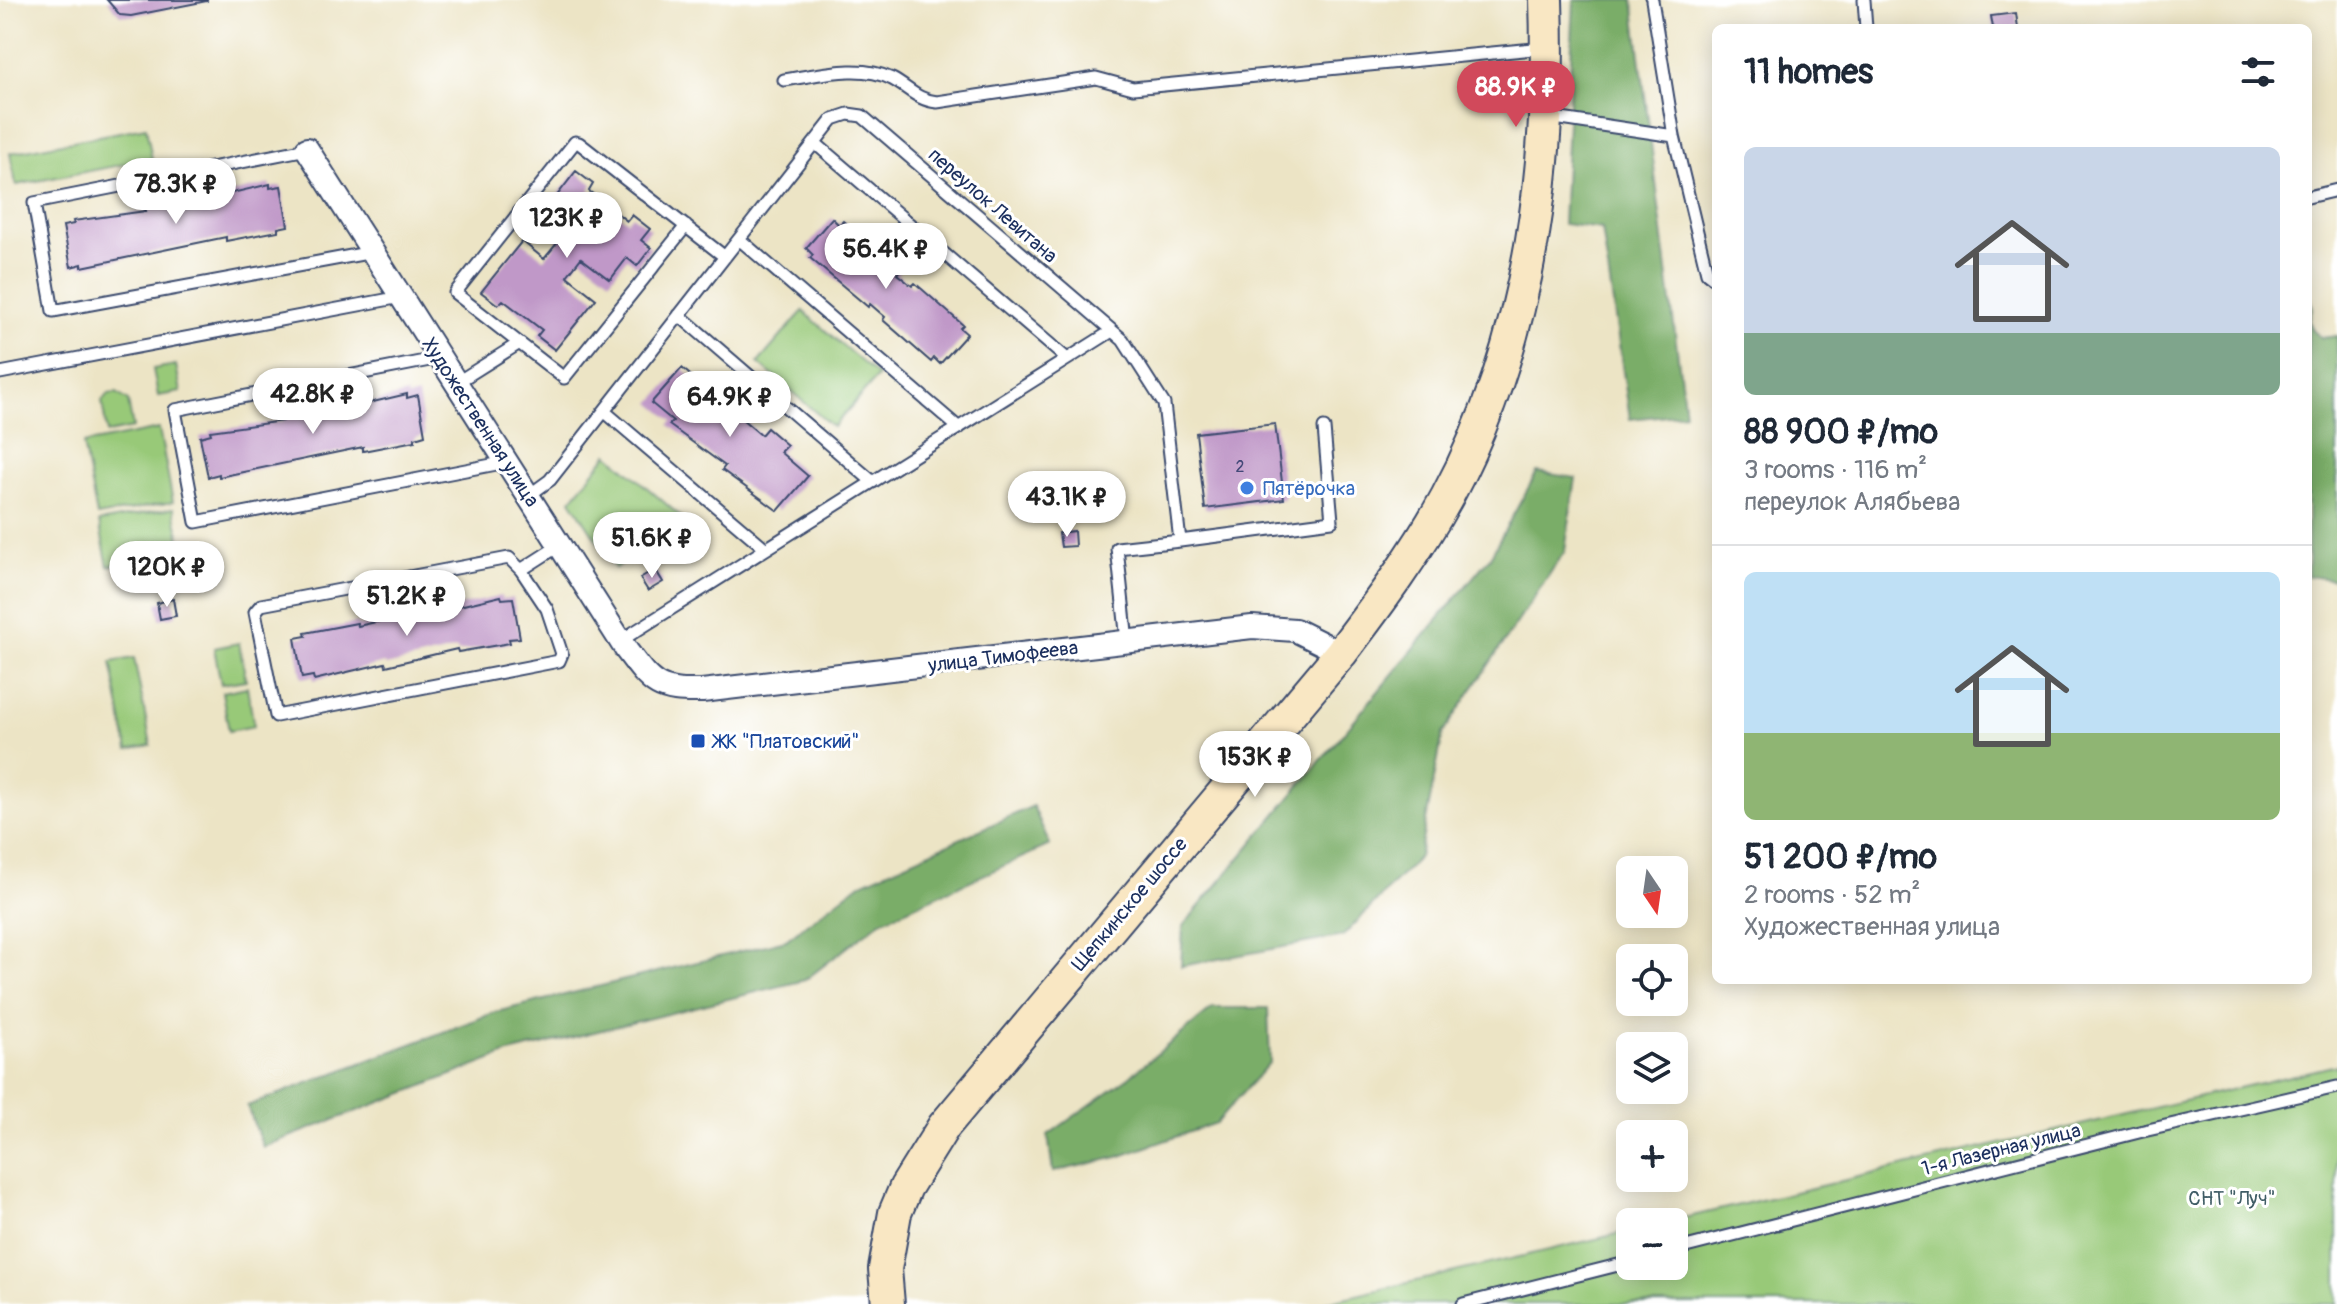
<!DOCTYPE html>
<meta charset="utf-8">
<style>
:root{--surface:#fff;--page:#f6f6f7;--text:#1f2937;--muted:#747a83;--line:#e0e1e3;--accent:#d1495b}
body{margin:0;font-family:Pangolin,sans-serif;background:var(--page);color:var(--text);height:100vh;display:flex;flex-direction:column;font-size:30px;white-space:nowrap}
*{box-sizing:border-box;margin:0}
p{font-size:26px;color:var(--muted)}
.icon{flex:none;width:44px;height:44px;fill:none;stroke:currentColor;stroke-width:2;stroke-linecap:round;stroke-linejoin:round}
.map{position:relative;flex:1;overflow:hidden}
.drawer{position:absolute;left:1712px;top:24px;width:600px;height:960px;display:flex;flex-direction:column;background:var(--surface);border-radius:12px;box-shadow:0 4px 20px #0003}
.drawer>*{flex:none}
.needle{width:52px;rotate:167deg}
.controls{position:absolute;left:1616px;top:856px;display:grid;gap:16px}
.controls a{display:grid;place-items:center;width:72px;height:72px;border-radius:12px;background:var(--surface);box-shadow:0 4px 20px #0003;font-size:40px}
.price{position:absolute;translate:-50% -68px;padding:0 18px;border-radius:28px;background:#fff;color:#222;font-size:26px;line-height:52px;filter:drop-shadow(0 2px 4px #0008)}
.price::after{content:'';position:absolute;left:50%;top:48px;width:24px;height:18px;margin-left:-12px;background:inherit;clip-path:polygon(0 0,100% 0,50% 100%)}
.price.active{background:var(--accent);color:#fff}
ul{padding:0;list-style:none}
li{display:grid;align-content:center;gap:16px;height:424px;padding:0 32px}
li+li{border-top:2px solid var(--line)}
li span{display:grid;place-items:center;height:248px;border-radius:12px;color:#555}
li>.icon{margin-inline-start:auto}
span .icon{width:144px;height:144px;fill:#fffc;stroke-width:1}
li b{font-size:34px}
h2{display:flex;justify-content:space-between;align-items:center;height:96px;padding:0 32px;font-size:34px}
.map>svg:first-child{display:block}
.green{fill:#98c978;stroke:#5a7c6b;stroke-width:2}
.forest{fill:#7aad68;stroke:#4a6e63;stroke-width:2}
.building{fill:#c098c8}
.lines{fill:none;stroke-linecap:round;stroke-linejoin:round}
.service-casing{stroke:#3a4a6d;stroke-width:15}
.minor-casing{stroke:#3a4a6d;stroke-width:26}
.secondary-casing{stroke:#3a4a6d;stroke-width:36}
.service{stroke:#fff;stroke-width:11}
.minor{stroke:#fff;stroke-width:22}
.secondary{stroke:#f9e7c3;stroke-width:32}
.shop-dot{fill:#3f7fe0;stroke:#fff;stroke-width:3}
.transit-dot{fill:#1a4fb4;stroke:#fff;stroke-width:3}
.labels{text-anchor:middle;stroke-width:6;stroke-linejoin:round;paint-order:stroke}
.number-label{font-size:16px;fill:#444978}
.street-label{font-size:20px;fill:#1b2f5e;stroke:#fff}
.shop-label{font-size:20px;fill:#366cbe;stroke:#fff;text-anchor:start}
.transit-label{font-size:20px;fill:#164399;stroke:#fff;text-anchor:start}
.park-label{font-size:20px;fill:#405d66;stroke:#fff}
</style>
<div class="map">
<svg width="2337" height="1304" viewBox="0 0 2337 1304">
<rect width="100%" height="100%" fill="#fff"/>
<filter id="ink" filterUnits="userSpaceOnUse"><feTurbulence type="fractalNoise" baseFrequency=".0125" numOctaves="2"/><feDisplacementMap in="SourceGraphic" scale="16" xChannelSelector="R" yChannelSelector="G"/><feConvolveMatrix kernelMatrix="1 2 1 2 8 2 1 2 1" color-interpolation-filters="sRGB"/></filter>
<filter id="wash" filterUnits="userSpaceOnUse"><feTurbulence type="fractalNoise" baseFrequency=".006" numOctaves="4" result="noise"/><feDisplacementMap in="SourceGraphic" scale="32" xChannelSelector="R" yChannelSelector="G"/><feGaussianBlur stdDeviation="1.8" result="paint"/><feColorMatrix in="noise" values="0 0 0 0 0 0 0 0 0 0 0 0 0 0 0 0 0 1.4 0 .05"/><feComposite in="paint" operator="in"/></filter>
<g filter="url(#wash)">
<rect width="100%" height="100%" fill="#ece4c5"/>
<path class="green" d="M 146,127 L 152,159 L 16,185 L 10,153 Z
M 803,311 L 878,376 L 833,427 L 758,363 Z
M 176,365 L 181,392 L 158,396 L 153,369 Z
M 117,393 L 128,401 L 133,428 L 107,433 L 102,401 L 108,394 Z
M 159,429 L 173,502 L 97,516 L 83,444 Z
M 608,454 L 687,522 L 615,568 L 571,500 Z
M 174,508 L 182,552 L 108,566 L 99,522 Z
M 239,643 L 246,680 L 221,684 L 214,648 Z
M 134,658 L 151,745 L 128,750 L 111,662 Z
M 247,687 L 254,726 L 229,731 L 222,692 Z
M 2337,1065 L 2337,1304 L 1318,1304 L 1630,1231 L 1630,1266 L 1674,1266 L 1674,1222 L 1667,1222 Z"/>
<path class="forest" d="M 1574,0 L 1633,0 L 1685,413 L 1630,419 L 1602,229 L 1563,224 Z
M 2308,296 L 2313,307 C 2307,322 2309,328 2322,338 L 2337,336 L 2337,580 L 2308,576 Z
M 1537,472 L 1576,478 L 1565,551 L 1443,733 L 1419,857 L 1343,936 L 1181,966 L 1183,926 L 1490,557 Z
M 1033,806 L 1050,845 L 881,921 L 805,980 L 509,1053 L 263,1147 L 247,1106 L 496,1012 L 786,940 L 859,884 Z
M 1213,1008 L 1268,1008 L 1270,1062 L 1216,1123 L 1118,1157 L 1053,1172 L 1048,1135 L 1129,1077 Z"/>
<g id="blocks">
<path class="building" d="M 107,0 L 207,0 L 207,1 L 131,16 L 120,15 Z
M 2016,13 L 2018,28 L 1993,28 L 1991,16 Z
M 576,171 L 593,184 L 589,191 L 627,221 L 632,215 L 650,229 L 641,240 L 651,248 L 637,266 L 627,258 L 610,280 L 581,258 L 567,276 L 596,299 L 555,350 L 537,336 L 542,330 L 503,300 L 498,305 L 481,292 L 522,241 L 544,259 L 559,241 L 536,223 Z
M 270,184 L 270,188 L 281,186 L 288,226 L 278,228 L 278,231 L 226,241 L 226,237 L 82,267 L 82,264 L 71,267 L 63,226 L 74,224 L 73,221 L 146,211 L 145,208 L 198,198 L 198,201 Z
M 832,218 L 839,225 L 843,221 L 900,270 L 897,274 L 912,286 L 915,283 L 963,325 L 960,328 L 967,334 L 940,364 L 934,358 L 931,362 L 883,320 L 885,317 L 870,304 L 868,307 L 810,258 L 813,255 L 806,248 Z
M 682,368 L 709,391 L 716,384 L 735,401 L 729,408 L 761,435 L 767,428 L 787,445 L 780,452 L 808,476 L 778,511 L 722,470 L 725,466 L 669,425 L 673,421 L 651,403 Z
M 407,394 L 407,398 L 418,395 L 425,435 L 415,438 L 415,441 L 363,451 L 363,447 L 219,477 L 219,474 L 208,477 L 200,437 L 211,434 L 210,431 L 283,421 L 283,418 L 335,408 L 335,411 Z
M 1275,424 L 1284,499 L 1205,509 L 1196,433 Z
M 1074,531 L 1075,546 L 1061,547 L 1059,533 Z
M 655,569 L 663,582 L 648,591 L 640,578 Z
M 501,596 L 502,599 L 513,598 L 520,638 L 509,639 L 510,643 L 458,652 L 457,649 L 386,666 L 385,663 L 314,680 L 313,676 L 302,678 L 295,638 L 306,636 L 305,633 L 357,623 L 358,626 L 429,610 L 430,613 Z
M 173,599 L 176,616 L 160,619 L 157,603 Z"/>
</g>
</g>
<g filter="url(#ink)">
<use href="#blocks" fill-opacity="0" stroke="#3a4a6d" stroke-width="2"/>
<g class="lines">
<defs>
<path id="service" d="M 1652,0 L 1674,136 L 1707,273 L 1716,280
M 1864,0 L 1866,28
M 784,80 C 819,75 860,63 892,79 C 909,88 917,100 937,102 L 1096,78 L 1133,88 L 1544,48
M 1548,117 L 1674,136
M 815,143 L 1067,359
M 307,149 L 34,203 L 53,311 L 373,252
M 2308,197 L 2337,190
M 686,226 L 564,378 L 455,293 L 575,142 L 579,143 L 725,257
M 739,239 L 959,428
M 679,315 L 873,482
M 440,358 L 175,410 L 196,522 L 507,462
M 0,373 L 401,297
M 456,383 L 518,344
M 604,411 L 766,549
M 528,496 L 550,480 L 833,119 L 848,114 L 862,116 L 1123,340 L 1164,404 L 1180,541 L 1117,548 L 1127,641
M 1180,541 L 1332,521 L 1324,428
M 521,570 L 509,558 L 261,605 L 255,612 L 276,716 L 559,661 L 562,654 L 547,609 L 521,570 L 560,545
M 620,641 L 1112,331
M 1674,1250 L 2139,1132 L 2337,1087
M 1463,1304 L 1630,1262"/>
<path id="minor" d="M 307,149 L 627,651 C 653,686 658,692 702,691 L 1252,627 L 1295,630 L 1341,653"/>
<path id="secondary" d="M 888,1304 L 885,1269 L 895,1213 L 906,1187 L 944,1126 L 1341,653 C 1379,603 1417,552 1447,497 C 1529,344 1552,171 1546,0"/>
</defs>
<use href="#service" class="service-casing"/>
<use href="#minor" class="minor-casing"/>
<use href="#secondary" class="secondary-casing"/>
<use href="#service" class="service"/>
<use href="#minor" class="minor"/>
<use href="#secondary" class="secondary"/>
</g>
</g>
<circle class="shop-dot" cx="1247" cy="488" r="8"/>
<rect class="transit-dot" x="690" y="733" width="16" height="16" rx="4"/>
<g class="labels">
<g class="number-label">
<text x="1240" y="472">2</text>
</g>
<g class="street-label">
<text transform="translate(993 205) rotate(41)" y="7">переулок Левитана</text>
<text transform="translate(481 422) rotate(57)" y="7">Художественная улица</text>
<text transform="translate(1003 656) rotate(-7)" y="7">улица Тимофеева</text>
<text transform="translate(1129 904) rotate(-50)" y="7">Щепкинское шоссе</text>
<text transform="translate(2001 1149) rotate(-14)" y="7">1-я Лазерная улица</text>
</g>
<g class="shop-label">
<text x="1263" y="495">Пятёрочка</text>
</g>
<g class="transit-label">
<text x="714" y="748">ЖК "Платовский"</text>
</g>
<g class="park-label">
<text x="2232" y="1205">СНТ "Луч"</text>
</g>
</g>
</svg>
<div class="controls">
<a><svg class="needle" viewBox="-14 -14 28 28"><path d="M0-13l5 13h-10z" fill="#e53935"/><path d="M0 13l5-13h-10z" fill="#747a83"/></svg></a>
<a><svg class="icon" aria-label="locate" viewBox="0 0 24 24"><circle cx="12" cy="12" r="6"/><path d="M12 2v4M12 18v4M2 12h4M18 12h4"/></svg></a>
<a><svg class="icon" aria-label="layers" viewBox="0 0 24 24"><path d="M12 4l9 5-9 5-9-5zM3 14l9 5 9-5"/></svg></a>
<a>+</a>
<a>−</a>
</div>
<b class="price active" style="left:1516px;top:129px">88.9K ₽</b>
<b class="price" style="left:176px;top:226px">78.3K ₽</b>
<b class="price" style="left:567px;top:260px">123K ₽</b>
<b class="price" style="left:886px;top:291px">56.4K ₽</b>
<b class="price" style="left:313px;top:436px">42.8K ₽</b>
<b class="price" style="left:730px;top:439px">64.9K ₽</b>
<b class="price" style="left:1067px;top:539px">43.1K ₽</b>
<b class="price" style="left:652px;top:580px">51.6K ₽</b>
<b class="price" style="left:167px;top:609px">120K ₽</b>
<b class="price" style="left:407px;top:638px">51.2K ₽</b>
<b class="price" style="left:1255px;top:799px">153K ₽</b>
<section class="drawer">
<h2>11 homes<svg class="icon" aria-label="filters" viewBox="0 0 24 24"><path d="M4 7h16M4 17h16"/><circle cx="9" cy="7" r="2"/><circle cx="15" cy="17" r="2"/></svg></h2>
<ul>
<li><span style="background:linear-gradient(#c9d6e8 75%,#7fa58c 0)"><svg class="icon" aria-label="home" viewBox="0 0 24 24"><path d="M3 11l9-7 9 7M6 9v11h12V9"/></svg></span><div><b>88 900 ₽/mo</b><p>3 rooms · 116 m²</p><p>переулок Алябьева</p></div></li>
<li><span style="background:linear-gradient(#bfe0f5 65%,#8fb573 0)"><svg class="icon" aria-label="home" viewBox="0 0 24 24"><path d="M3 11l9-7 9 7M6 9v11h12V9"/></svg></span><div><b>51 200 ₽/mo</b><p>2 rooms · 52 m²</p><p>Художественная улица</p></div></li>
</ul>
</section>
</div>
